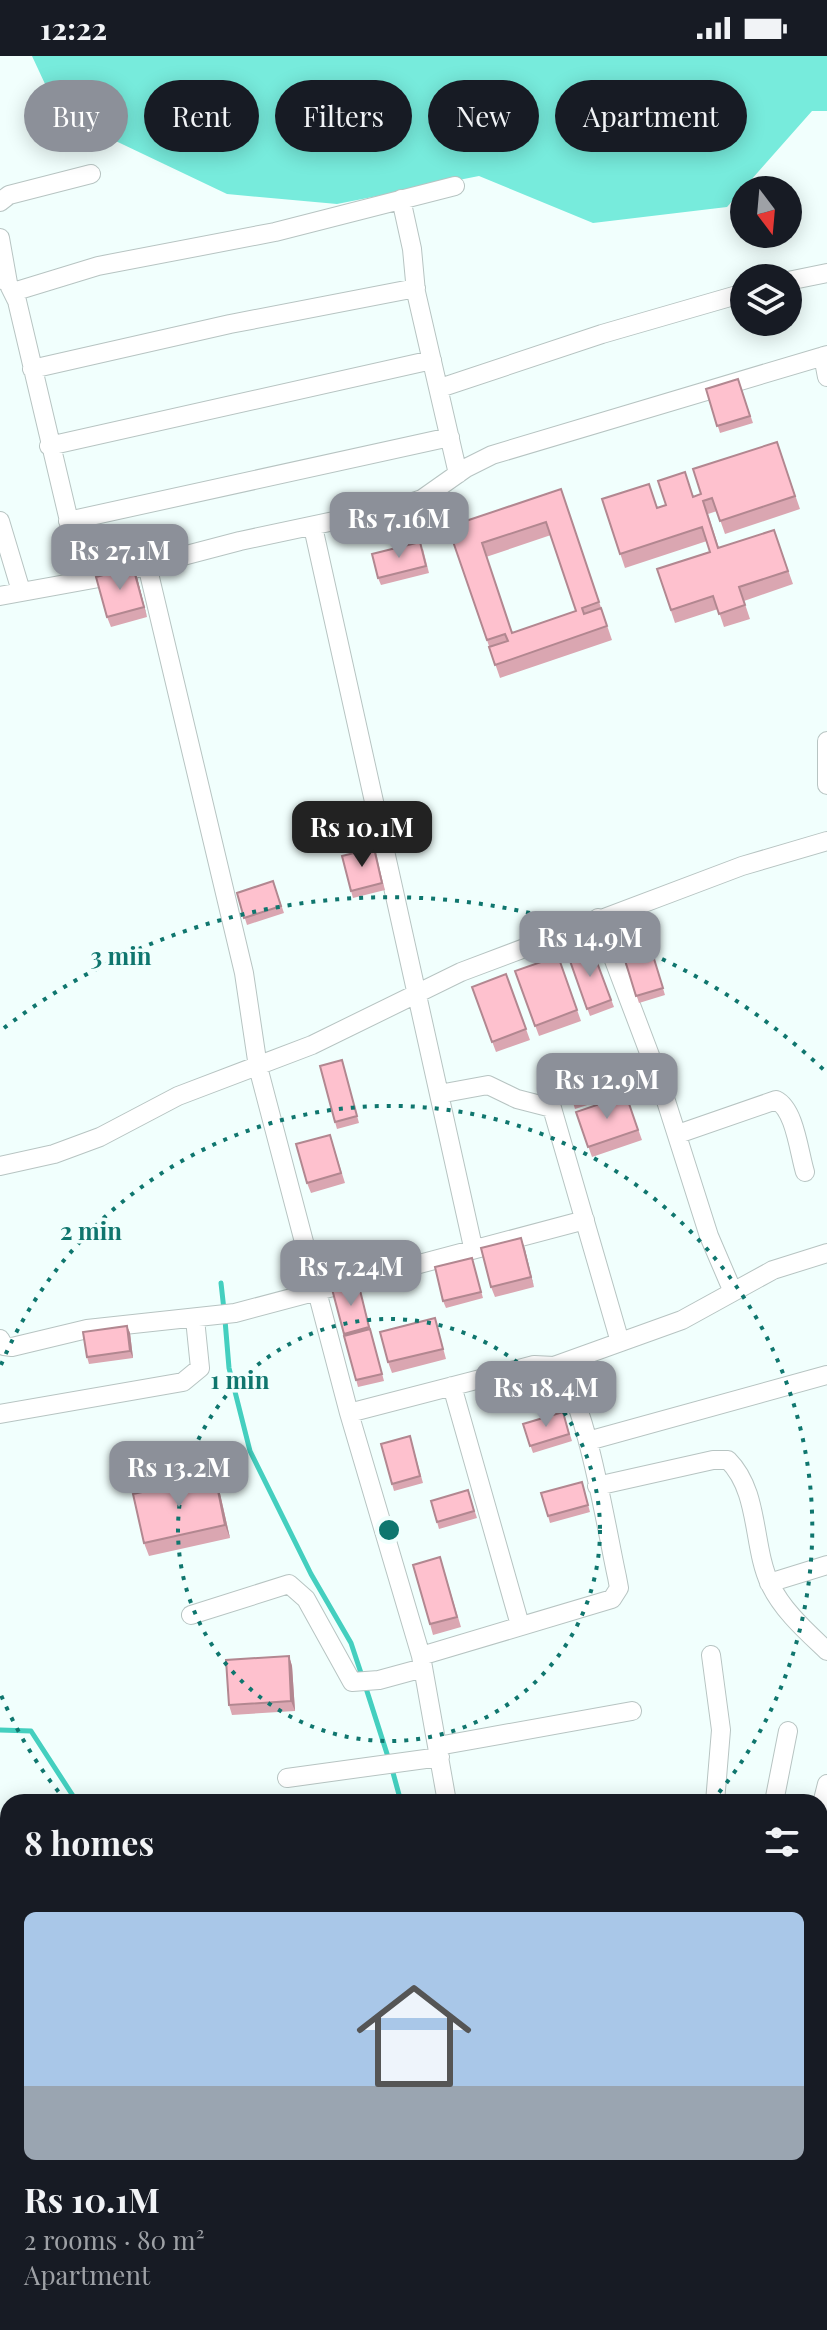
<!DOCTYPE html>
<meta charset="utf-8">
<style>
:root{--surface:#171b24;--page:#242831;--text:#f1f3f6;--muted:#9ea1a6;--line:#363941;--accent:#8c9099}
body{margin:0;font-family:"Playfair Display",serif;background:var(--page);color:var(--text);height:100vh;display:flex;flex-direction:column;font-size:30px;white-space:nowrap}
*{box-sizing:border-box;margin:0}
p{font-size:26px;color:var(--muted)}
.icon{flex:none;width:44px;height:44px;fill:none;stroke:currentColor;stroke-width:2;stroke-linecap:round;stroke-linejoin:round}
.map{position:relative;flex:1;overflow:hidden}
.side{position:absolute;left:0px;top:1738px;width:828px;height:536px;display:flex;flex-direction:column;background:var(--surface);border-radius:24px 24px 0 0;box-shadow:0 4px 20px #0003}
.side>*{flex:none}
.banner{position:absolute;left:24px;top:24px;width:780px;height:72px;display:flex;gap:16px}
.needle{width:52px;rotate:164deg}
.buttons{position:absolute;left:730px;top:120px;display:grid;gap:16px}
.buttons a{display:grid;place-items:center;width:72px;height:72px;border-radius:50%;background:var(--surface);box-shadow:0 4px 20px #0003;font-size:40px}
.price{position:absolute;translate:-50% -68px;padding:0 18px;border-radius:16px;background:var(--accent);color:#fff;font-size:26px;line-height:52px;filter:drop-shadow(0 2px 4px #0008)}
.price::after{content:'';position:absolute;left:50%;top:48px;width:24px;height:18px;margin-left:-12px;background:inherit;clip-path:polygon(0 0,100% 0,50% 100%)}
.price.on{background:#222;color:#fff}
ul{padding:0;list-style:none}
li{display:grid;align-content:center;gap:16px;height:424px;padding:0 24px}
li+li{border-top:2px solid var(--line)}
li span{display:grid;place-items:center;height:248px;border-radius:12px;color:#555}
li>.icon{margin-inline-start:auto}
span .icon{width:144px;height:144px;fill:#fffc;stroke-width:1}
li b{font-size:34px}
h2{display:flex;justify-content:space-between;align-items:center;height:96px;padding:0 24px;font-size:34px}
.tag{padding:0 28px;border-radius:36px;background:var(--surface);box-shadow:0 4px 20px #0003;font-size:28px;line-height:72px}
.tag.on{background:var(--accent);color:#fff}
.status{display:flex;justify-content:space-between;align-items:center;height:56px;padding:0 40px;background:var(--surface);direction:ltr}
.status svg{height:22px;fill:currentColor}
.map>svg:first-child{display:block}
.green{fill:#77ebdc}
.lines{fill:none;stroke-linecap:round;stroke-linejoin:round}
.stream{stroke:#44cfbf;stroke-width:5}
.minor-casing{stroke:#b7c4c2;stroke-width:20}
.minor{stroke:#fff;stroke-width:18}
.wall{fill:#daa6b1;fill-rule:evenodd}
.shaded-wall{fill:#b28790}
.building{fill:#fec1ce;stroke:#b28790;stroke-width:2;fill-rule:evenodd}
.ring{fill:none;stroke:#0f766e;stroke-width:4;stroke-dasharray:4 8}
.centre{fill:#0f766e;stroke:#f1fffd;stroke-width:4}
.ring-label{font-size:24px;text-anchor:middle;font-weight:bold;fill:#0f766e;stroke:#f1fffd;stroke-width:7;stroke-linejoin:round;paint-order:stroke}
</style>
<div class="status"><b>12:22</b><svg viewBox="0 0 49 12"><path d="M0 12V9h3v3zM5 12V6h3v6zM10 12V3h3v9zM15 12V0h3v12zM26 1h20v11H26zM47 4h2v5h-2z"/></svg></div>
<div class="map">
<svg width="827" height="2274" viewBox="0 0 827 2274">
<rect width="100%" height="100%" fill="#f1fffd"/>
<path class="green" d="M 32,0 L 827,0 L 827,55 L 812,55 L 727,151 L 593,167 L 479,120 L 337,148 L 227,138 L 59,58 Z"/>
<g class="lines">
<path class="stream" d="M 221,1227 L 224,1254
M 225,1264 L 229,1312 L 250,1395 L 311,1518 L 351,1587 L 362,1620
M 365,1629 L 389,1704
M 0,1674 L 31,1675 L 77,1746
M 392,1713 L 401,1746
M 820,1937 L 827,1940
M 820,2094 L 827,2097"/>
<defs>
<path id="minor" d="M 401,143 L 412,193 L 416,236 L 458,418
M 0,146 L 9,139 L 91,118
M 0,182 L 8,227
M 0,222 L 8,227 L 17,245 L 83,524
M 788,225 L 827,217
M 13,236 L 98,210 L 275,176 L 455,130
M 823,300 L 827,321
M 32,313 L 230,268 L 416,232
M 440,332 L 602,278 L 744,237
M 49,390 L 432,304
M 0,465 L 21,535
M 68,465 L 450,381
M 313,471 L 473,1191
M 147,509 L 244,917 L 258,1011 L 349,1357 L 421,1600 L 447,1746
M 0,540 L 99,522 L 240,485 L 395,452 L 422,443 L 466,412 L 492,399 L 827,299
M 827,685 L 827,729
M 598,862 L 659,1023 L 709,1180 L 733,1236
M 439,1038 L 488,1029 L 517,1043 L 552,1052 L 620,1286
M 678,1078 L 776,1044 C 795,1053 799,1097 805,1116
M 0,1110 L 54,1098 L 100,1081 L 178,1040 L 312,989 L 461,916 L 742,810 L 827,785
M 0,1283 L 4,1290 L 12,1291 L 87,1273 L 235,1257 L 585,1164
M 554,1310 L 682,1264 L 773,1214 L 827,1197
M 452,1330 L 520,1569
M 349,1357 L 534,1309 L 554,1310 C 584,1327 608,1482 617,1521 L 619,1532 L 612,1543 L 421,1600
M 0,1358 L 183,1326 L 200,1312 L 195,1263
M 588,1385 L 827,1319
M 597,1430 L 713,1404 L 728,1404 C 760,1436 752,1490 770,1528 C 783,1555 806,1575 827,1595
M 769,1527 L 827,1509
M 191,1559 L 289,1528 L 306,1543 L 352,1626 L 379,1624 L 423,1612
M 711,1599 L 721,1674 L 715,1746
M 438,1690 L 632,1655
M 287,1722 L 440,1701
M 774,1746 L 788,1675
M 820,1756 L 827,1728
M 820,1779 L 827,1782
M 820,1891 L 827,1894
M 820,1957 L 827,1960
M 820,2070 L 827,2073
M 820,2214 L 827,2210
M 601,2266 L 607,2274
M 556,2274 L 568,2266
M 727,2274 L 737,2266"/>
</defs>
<use href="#minor" class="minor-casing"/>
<use href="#minor" class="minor"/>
</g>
<path class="wall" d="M 738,323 L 753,367 L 720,377 L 706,333 Z
M 777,386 L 800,453 L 725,478 L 717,455 L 708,458 L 719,492 L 774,474 L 793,528 L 744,545 L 750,563 L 724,571 L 718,553 L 675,567 L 657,513 L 710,496 L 707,485 L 625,512 L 602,443 L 657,452 L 701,438 Z
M 561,433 L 612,584 L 500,622 L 448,471 ZM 551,479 L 576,555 L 512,577 L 486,501 Z
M 423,493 L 429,517 L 381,529 L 378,522 Z
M 137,521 L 147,561 L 111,571 L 107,561 Z
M 374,792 L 385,834 L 353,842 L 351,835 Z
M 273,825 L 284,857 L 247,869 L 237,837 Z
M 592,893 L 614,951 L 590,960 L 569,902 Z
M 651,893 L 665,939 L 639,947 L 624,901 Z
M 558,900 L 581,965 L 539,980 L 515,915 Z
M 506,918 L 530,984 L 496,996 L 472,931 Z
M 604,1009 L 615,1040 L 575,1053 L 565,1021 Z
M 344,1011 L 359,1067 L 337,1073 L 335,1066 Z
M 626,1039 L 642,1084 L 592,1101 L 576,1056 Z
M 330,1079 L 345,1127 L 311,1137 L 307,1127 Z
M 521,1182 L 534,1231 L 495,1241 L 491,1231 Z
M 474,1209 L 483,1242 L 446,1252 L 443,1245 Z
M 358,1226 L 384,1325 L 358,1331 L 332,1233 Z
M 127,1270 L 130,1277 L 133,1302 L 89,1308 L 87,1301 Z
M 438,1273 L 446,1303 L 392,1317 L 388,1306 Z
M 563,1356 L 572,1385 L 533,1397 L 523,1368 Z
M 412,1387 L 423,1427 L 394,1435 L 392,1428 Z
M 219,1433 L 230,1482 L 149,1500 L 144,1487 Z
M 584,1433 L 590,1456 L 550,1467 L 548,1460 Z
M 468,1434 L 477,1462 L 439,1473 L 431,1445 Z
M 440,1501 L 461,1571 L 433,1579 L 430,1568 Z
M 289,1600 L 292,1610 L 295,1655 L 232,1659 L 229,1649 Z"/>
<path class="shaded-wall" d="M 133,511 L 137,521 L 147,561 L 144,551 Z
M 521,1182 L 525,1193 L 534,1231 L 531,1221 Z
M 127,1270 L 130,1277 L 133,1302 L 130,1295 Z
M 215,1420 L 219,1433 L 230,1482 L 225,1469 Z
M 289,1600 L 292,1610 L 295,1655 L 291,1645 Z"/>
<path class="building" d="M 738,323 L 750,360 L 717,370 L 706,333 Z
M 777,386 L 795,440 L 720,465 L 712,442 L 703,445 L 718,492 L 774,474 L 788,515 L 739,531 L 745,549 L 719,558 L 713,540 L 671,554 L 657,513 L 710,496 L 702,471 L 620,498 L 602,443 L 649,428 L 657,452 L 666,449 L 658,425 L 685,416 L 693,441 L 701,438 L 693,413 Z
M 561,433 L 599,546 L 582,552 L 584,558 L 601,552 L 607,570 L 495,609 L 489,591 L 508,585 L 505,578 L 487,584 L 448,471 ZM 546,466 L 576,555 L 512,577 L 482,487 Z
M 420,486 L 426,510 L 378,522 L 372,498 Z
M 133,511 L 144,551 L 107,561 L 96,521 Z
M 374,792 L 382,827 L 351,835 L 342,800 Z
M 273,825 L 281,850 L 244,862 L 237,837 Z
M 592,893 L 611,944 L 587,953 L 569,902 Z
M 651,893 L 663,932 L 636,940 L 624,901 Z
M 558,900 L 577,954 L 535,970 L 515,915 Z
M 506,918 L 526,973 L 492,986 L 472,931 Z
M 342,1004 L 357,1060 L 335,1066 L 320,1010 Z
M 604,1009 L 612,1033 L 573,1046 L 565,1021 Z
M 626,1039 L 638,1074 L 588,1091 L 576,1056 Z
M 330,1079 L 341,1117 L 307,1127 L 296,1088 Z
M 521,1182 L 531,1221 L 491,1231 L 481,1192 Z
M 472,1202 L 481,1236 L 443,1245 L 435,1211 Z
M 358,1226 L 369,1271 L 344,1278 L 332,1233 Z
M 435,1262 L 443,1293 L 388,1306 L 380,1276 Z
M 127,1270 L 130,1295 L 87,1301 L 83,1276 Z
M 370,1273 L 382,1318 L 356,1324 L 344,1280 Z
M 563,1356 L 569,1378 L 530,1390 L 523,1368 Z
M 410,1380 L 420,1420 L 392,1428 L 381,1388 Z
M 215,1420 L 225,1469 L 144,1487 L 133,1438 Z
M 582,1426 L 588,1449 L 548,1460 L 541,1437 Z
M 468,1434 L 474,1455 L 437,1466 L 431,1445 Z
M 440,1501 L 457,1561 L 430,1568 L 413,1509 Z
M 289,1600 L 291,1645 L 229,1649 L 226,1604 Z"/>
<g class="ring">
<circle cx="389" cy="1474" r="211"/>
<path d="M66 1745A422 422 0 0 1 1 1639M1 1309A422 422 0 1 1 712 1745"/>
<path d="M4 972A633 633 0 0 1 825 1015"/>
</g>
<circle cx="389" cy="1474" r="12" class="centre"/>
<g class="ring-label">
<text x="121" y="909">3 min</text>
<text x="91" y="1184">2 min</text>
<text x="240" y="1333">1 min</text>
</g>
</svg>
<div class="buttons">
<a><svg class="needle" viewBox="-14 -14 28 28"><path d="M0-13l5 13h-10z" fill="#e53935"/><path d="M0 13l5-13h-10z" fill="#9ea1a6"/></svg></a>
<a><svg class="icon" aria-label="layers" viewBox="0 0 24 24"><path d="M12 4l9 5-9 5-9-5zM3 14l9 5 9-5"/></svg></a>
</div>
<b class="price" style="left:399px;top:504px">Rs 7.16M</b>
<b class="price" style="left:120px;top:536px">Rs 27.1M</b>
<b class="price on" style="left:362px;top:813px">Rs 10.1M</b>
<b class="price" style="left:590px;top:923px">Rs 14.9M</b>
<b class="price" style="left:607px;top:1065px">Rs 12.9M</b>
<b class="price" style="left:351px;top:1252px">Rs 7.24M</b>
<b class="price" style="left:546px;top:1373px">Rs 18.4M</b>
<b class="price" style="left:179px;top:1453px">Rs 13.2M</b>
<div class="banner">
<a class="tag on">Buy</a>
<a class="tag">Rent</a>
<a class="tag">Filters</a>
<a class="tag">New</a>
<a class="tag">Apartment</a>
</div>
<section class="side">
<h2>8 homes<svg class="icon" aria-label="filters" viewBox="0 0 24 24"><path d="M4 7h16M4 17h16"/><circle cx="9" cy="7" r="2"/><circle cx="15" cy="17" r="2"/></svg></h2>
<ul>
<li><span style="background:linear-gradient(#a9c7e8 70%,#9aa5b1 0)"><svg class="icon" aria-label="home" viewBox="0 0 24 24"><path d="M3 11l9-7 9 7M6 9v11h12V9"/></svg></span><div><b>Rs 10.1M</b><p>2 rooms · 80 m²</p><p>Apartment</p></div></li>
</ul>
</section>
</div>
